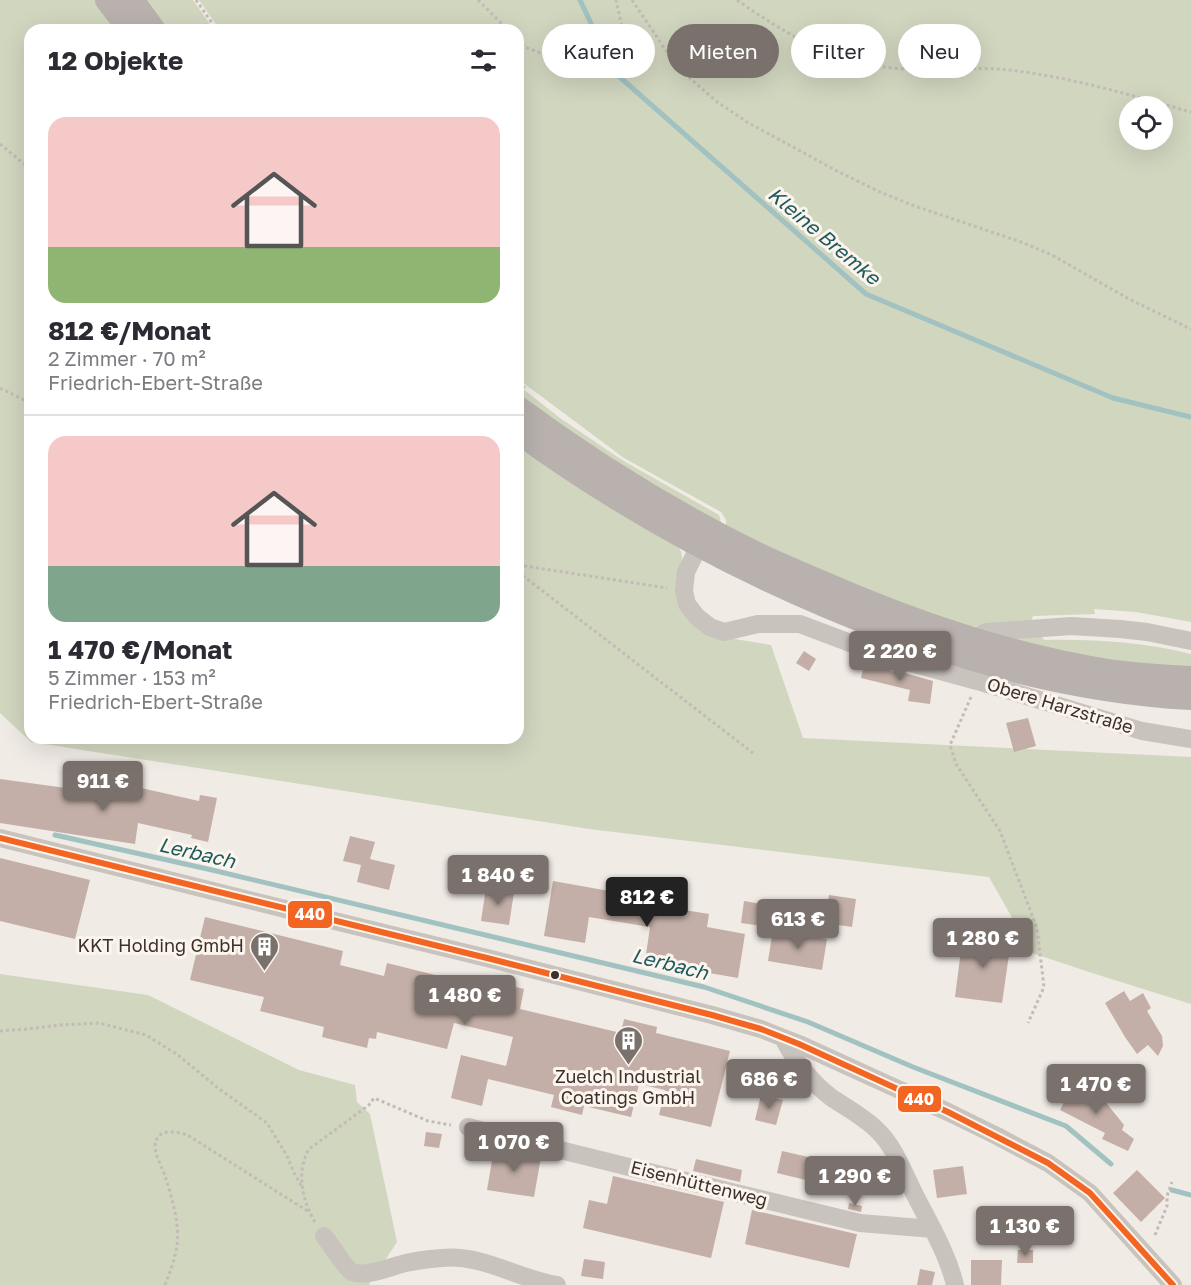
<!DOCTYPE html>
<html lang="de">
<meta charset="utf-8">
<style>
:root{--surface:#fff;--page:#f7f7f7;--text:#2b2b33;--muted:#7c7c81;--line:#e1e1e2;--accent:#7a716c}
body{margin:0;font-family:"Golos Text",sans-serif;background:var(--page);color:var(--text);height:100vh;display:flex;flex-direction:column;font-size:22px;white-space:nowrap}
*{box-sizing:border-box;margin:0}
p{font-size:20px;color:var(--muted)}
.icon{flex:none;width:33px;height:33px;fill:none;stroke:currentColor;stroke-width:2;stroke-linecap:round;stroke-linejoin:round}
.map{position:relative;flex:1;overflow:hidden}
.drawer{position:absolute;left:24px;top:24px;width:500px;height:720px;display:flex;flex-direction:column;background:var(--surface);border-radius:18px;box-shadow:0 6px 24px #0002}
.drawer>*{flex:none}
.top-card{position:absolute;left:542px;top:24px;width:560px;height:54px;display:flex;gap:12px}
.fabs{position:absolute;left:1119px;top:96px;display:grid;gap:12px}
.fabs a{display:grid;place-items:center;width:54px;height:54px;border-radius:50%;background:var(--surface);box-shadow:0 6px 24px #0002;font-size:30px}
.price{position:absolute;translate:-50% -51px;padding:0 14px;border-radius:6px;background:var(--accent);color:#fff;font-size:20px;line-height:39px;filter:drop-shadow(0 2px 3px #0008)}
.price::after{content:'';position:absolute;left:50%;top:36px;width:18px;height:14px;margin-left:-9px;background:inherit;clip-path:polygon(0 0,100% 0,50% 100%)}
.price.selected{background:#222;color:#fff}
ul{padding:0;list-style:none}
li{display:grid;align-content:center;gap:12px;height:318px;padding:0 24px}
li+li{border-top:2px solid var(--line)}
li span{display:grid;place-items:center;height:186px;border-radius:18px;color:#555}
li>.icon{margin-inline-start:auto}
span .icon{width:108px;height:108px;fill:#fffc;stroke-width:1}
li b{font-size:26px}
h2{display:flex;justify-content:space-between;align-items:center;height:72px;padding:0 24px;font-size:26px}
.chip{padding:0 21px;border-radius:27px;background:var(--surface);box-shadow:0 6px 24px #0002;font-size:21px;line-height:54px}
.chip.selected{background:var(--accent);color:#fff}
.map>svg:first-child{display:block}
.green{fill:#d1d6bf;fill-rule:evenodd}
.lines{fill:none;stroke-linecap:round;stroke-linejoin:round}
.stream{stroke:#a1c2c1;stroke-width:5}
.building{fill:#c3afa7}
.path{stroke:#c2bbb6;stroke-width:3;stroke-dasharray:3 3;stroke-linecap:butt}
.minor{stroke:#c9c3be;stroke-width:18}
.major{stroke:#b8b1ad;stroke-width:24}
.bus-1-casing{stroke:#fbf5ee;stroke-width:10}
.bus-1{stroke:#f26522;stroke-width:6}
.bus-dot{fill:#3b302b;stroke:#fbf5ee;stroke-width:2}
.labels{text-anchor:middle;stroke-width:6;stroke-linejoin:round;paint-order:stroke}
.street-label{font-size:18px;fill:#3b302b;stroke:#fbf5ee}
.poi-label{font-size:18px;fill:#3b302b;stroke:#fbf5ee;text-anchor:end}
.water-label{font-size:20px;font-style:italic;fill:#1f5a5e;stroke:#fbf5ee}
.line-badge{stroke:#fbf5ee;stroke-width:2}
.badge-label{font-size:16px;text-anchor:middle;font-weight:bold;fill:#fff}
</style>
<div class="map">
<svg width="1191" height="1285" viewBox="0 0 1191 1285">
<rect width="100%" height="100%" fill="#f0ebe5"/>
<path class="green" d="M 0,0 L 96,0 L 118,30 L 30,30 L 30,738 L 518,738 L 518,444 L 678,546 C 686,557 680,569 677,581 L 722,637 L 771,645 L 803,738 L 1191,757 L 1191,1004 L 1089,972 L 1032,953 L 989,877 L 589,829 L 31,742 L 0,713 Z
M 144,0 L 193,0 L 214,30 L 166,30 Z
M 199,0 L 1191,0 L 1191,622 L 1136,612 L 1094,609 L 1095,614 L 1033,616 L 1031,622 L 961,628 L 786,558 L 726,525 L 726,520 L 721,512 L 624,458 L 518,379 L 518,30 L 220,30 ZM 1130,106 L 1162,106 L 1162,140 L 1130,140 Z
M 518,385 L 560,418 L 622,460 L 719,515 L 722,526 L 662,493 L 518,397 Z
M 1040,634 L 1044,640 C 1093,639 1143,642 1191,654 L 1191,669 L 1140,665 L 1062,652 L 999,637 Z
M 0,974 L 148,995 L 299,1070 L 355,1085 L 357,1102 L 370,1114 L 397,1242 L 369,1285 L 0,1285 Z"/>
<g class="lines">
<path class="stream" d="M 580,0 L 614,72 L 866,294 L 1113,398 L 1191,417
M 55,835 L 212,870 L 704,987 L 808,1022 L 913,1067 L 1066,1126 L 1111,1164
M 1172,1190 L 1191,1195"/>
</g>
<path class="building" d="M 804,651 L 816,659 L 809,671 L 796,663 Z
M 865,661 L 891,669 L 890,671 L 901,672 L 933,681 L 930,704 L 908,701 L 910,690 L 861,678 Z
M 1028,718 L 1036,746 L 1014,752 L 1006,723 Z
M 0,779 L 139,798 L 141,788 L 199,801 L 200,795 L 217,798 L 208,842 L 191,838 L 192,835 L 138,823 L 135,844 L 0,823 Z
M 350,836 L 375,842 L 370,859 L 395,865 L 389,890 L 357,882 L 361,865 L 343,861 Z
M 0,858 L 90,880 L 75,939 L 0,921 Z
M 553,881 L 654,899 L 653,905 L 709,914 L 707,927 L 745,934 L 738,978 L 645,962 L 650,927 L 589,917 L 585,943 L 544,936 Z
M 486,888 L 514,892 L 509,925 L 481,921 Z
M 829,895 L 856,899 L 852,927 L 825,923 Z
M 744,901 L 773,906 L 770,927 L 741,923 Z
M 205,917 L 343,951 L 340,965 L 384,976 L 387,963 L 483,987 L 485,979 L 524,989 L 520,1009 L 621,1033 L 624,1019 L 657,1027 L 656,1033 L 730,1051 L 711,1127 L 659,1115 L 665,1090 L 639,1084 L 631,1117 L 584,1106 L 582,1115 L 551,1107 L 554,1095 L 488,1079 L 482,1106 L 451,1098 L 461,1055 L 506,1066 L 513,1037 L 454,1023 L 447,1049 L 377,1032 L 376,1039 L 369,1038 L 367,1048 L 322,1037 L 324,1027 L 260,1011 L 264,997 L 190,980 Z
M 773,930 L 827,939 L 822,970 L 768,961 Z
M 963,934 L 1011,941 L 1002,1003 L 955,997 Z
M 1124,991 L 1130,1001 L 1143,993 L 1151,1008 L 1147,1011 L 1162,1036 L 1163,1046 L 1158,1056 L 1148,1045 L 1137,1054 L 1125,1037 L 1105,1003 Z
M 1075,1081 L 1099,1094 L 1124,1125 L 1122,1130 L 1134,1139 L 1128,1151 L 1102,1139 L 1105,1133 L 1060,1110 Z
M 761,1095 L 783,1100 L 776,1125 L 755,1120 Z
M 426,1132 L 442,1134 L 439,1148 L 424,1146 Z
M 494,1149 L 541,1157 L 534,1197 L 487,1190 Z
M 782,1151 L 861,1169 L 855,1192 L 777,1173 Z
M 696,1159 L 742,1170 L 740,1182 L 693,1171 Z
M 963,1166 L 967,1194 L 937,1198 L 933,1170 Z
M 1137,1170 L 1165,1198 L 1141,1222 L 1113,1193 Z
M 613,1176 L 724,1202 L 711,1258 L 583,1228 L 589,1200 L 607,1204 Z
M 849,1203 L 862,1206 L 861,1212 L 848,1209 Z
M 752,1210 L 856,1234 L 857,1234 L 849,1268 L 745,1244 Z
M 1018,1250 L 1033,1250 L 1033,1263 L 1017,1263 Z
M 584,1259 L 605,1262 L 603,1279 L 581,1276 Z
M 971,1260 L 1002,1260 L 1001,1285 L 971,1285 Z
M 920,1269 L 935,1272 L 932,1285 L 917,1285 Z"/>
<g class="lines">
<path class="path" d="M 196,0 L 217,30
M 478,0 L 508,30
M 632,0 L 671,58 L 685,74 L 716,101 L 747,122 L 837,171 L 880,192 L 912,205 L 1021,242 L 1052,255 L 1129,299 L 1191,329
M 737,0 C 790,37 838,65 904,69 C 938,71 974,66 1009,70 C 1070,77 1131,95 1191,112
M 518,39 L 525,47 L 585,71 L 626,46 L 616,0
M 0,144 L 30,169
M 518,382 L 526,389
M 0,388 L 30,403
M 518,565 L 667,588
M 518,572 L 753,753
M 971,697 L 950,745 L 956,764 L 1000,831 L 1037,928 L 1044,987 L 1028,1023
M 0,1031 L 27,1029 L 60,1025 L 99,1023 L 146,1035 L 178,1055 L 218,1088 L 267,1123 L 287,1156 L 295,1175 L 303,1189
M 315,1222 C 302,1201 296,1171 309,1149 L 369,1105 L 374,1098 L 428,1121 L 451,1125
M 1155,1235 L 1167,1206 L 1167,1196 L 1172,1182
M 165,1285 C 168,1276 172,1268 174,1259 C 183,1233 173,1201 165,1176 C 162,1167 155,1156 155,1145 C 157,1127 178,1131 189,1136 L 309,1212"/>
<path class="minor" d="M 699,546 L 686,572 L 684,591 L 687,604 L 697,617 L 710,627 L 724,632 L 758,624 L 800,624 L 882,655 L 977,681 L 1142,731 L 1191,739
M 972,639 L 987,632 L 1071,626 L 1120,629 L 1147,632 L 1191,641
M 0,838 L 277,907 L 491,959 L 712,1015 L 761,1029 L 799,1044 L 948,1112 L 997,1136 L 1048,1163 L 1090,1193 L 1173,1285
M 783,1038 C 795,1061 810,1082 832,1098 C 847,1108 864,1117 877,1130 C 894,1146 903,1171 914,1193 C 929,1223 947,1252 955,1285
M 468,1127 L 645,1171 L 860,1223 L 933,1229
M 324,1236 C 330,1243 345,1268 352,1272 C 365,1278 392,1266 406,1263 C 418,1260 430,1259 442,1258 C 484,1254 517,1279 557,1285"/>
<path class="major" d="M 107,0 L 130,30
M 132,0 L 154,30
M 518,408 C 590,461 665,508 745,548 C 772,562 800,573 828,585 C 920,625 1015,657 1114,672 C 1140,675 1165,677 1191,678
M 518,432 C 613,501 716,559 824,605 C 942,655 1063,691 1191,698"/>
<defs>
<path id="bus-1" d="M 0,838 L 491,959 L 712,1015 L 761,1029 L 799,1044 L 948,1112 L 1048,1163 L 1090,1193 L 1173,1285"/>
</defs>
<use href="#bus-1" class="bus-1-casing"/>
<use href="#bus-1" class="bus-1"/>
</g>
<defs>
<symbol id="building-pin" viewBox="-11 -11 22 30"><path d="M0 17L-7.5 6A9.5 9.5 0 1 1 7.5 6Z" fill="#7a716c" stroke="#fbf5ee"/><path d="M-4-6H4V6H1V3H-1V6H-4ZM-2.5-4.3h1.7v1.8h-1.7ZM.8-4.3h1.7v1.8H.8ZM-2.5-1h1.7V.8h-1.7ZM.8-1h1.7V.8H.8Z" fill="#fff"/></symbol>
</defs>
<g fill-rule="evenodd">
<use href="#building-pin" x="248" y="930" width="33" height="45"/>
<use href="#building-pin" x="612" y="1024" width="33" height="45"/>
</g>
<circle class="bus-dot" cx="555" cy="975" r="5"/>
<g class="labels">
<g class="street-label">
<text transform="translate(1060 706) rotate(17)" y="6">Obere Harzstraße</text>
<text transform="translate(699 1184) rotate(14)" y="6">Eisenhüttenweg</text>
</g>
<g class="poi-label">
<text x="244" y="952">KKT Holding GmbH</text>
<text x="628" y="1083" text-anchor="middle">Zuelch Industrial<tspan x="628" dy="21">Coatings GmbH</tspan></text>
</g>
<g class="water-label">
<text transform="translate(824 236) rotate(40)" y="7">Kleine Bremke</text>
<text transform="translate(197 853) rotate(13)" y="7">Lerbach</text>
<text transform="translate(670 964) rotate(14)" y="7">Lerbach</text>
</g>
</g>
<g class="line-badge">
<rect x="287" y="900" width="46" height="29" rx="6" fill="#f26522"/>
<rect x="897" y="1085" width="45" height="28" rx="6" fill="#f26522"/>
</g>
<g class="badge-label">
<text x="310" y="920">440</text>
<text x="919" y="1105">440</text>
</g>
</svg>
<div class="fabs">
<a><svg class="icon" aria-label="locate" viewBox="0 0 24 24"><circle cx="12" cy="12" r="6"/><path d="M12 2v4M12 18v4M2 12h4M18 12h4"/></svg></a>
</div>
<b class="price" style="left:900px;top:682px">2 220 €</b>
<b class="price" style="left:103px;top:812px">911 €</b>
<b class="price" style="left:498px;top:906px">1 840 €</b>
<b class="price selected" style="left:647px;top:928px">812 €</b>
<b class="price" style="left:798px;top:950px">613 €</b>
<b class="price" style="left:983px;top:969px">1 280 €</b>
<b class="price" style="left:465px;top:1026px">1 480 €</b>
<b class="price" style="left:769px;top:1110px">686 €</b>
<b class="price" style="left:1096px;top:1115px">1 470 €</b>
<b class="price" style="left:514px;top:1173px">1 070 €</b>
<b class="price" style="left:855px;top:1207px">1 290 €</b>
<b class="price" style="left:1025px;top:1257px">1 130 €</b>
<div class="top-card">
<a class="chip">Kaufen</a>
<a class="chip selected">Mieten</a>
<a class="chip">Filter</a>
<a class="chip">Neu</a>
</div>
<section class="drawer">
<h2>12 Objekte<svg class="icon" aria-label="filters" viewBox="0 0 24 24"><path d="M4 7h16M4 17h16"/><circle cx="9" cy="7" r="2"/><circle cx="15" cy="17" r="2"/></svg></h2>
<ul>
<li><span style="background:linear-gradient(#f6c9c9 70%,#8fb573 0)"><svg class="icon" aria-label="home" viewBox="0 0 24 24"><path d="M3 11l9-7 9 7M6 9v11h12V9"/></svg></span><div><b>812 €/Monat</b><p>2 Zimmer · 70 m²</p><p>Friedrich-Ebert-Straße</p></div></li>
<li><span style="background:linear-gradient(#f6c9c9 70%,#7fa58c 0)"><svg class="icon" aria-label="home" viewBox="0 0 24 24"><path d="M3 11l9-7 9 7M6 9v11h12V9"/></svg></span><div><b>1 470 €/Monat</b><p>5 Zimmer · 153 m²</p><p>Friedrich-Ebert-Straße</p></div></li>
</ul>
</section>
</div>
